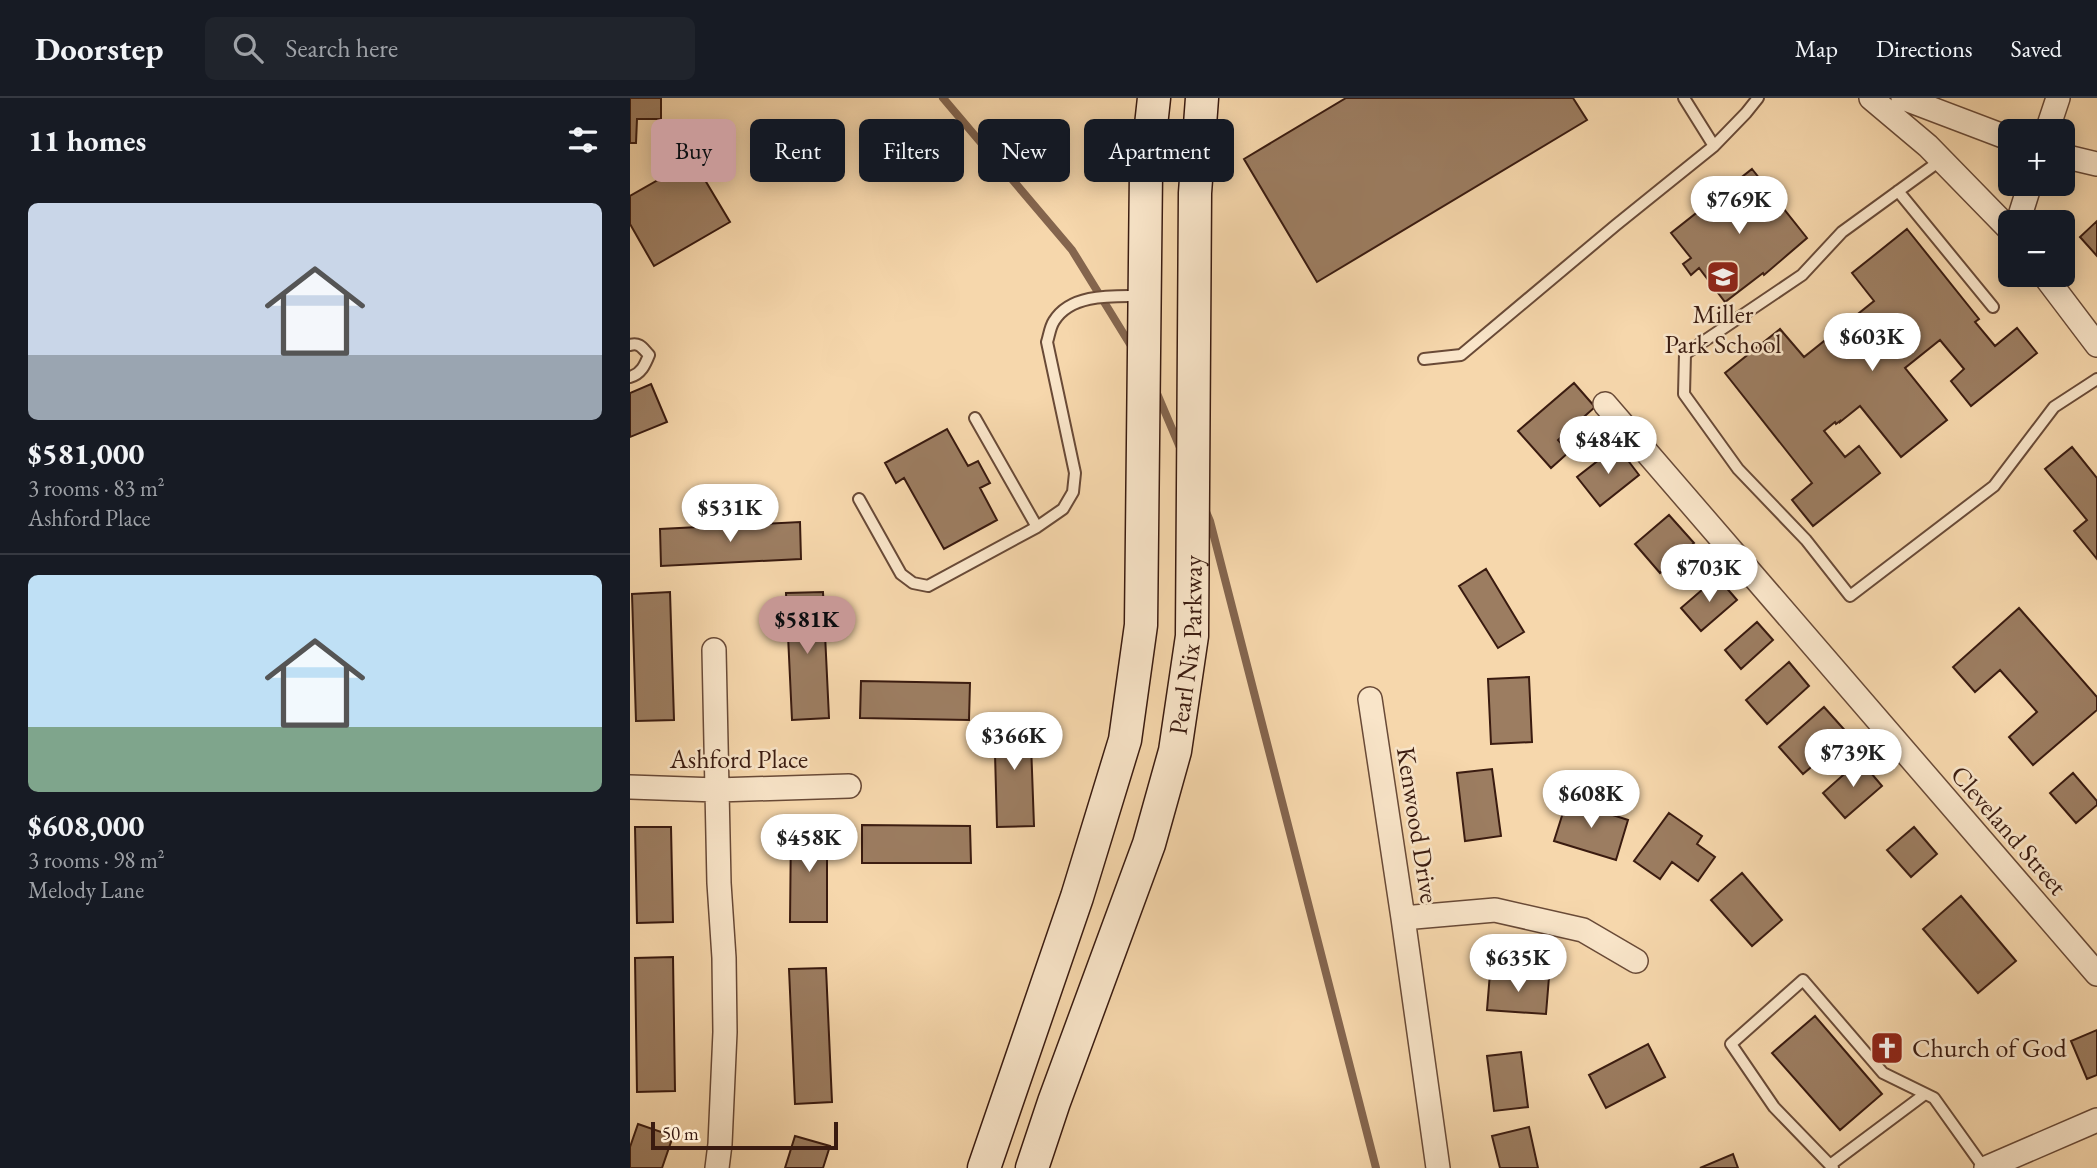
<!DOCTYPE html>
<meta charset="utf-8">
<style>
:root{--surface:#171b24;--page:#20242c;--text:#f1f3f6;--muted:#9ea1a6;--line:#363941;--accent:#c59692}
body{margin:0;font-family:"EB Garamond",serif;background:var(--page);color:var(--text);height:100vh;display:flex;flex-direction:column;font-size:26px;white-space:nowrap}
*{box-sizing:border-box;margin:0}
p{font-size:23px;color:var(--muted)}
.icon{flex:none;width:38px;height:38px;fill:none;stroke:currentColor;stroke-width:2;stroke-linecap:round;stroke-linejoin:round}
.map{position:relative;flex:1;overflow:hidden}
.panel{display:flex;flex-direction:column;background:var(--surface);width:630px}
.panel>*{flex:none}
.banner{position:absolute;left:21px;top:21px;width:665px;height:63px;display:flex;gap:14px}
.fabs{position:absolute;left:1368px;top:21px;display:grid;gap:14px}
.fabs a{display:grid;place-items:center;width:77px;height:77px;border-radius:10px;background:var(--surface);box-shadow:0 4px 18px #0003;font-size:35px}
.scale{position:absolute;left:21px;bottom:18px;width:187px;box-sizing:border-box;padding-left:7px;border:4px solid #3a1b10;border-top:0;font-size:19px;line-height:24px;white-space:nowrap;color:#3a1b10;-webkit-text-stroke:5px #f9e5c9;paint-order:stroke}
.price{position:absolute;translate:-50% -60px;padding:0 16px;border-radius:24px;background:#fff;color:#222;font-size:23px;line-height:46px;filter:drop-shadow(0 2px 4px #0008)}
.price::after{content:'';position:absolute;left:50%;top:42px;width:21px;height:16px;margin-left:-10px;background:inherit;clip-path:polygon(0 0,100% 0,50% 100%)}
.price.on{background:var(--accent);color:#111}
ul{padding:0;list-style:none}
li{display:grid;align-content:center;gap:14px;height:371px;padding:0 28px}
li+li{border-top:2px solid var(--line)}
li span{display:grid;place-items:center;height:217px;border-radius:10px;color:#555}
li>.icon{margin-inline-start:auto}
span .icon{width:126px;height:126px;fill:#fffc;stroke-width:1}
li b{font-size:30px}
h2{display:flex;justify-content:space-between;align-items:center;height:84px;padding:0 28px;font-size:30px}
.chip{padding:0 24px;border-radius:10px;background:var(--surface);box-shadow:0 4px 18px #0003;font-size:24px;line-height:63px}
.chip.on{background:var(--accent);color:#111}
header{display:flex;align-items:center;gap:42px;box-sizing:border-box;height:98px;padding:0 35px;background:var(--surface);border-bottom:2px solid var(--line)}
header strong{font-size:33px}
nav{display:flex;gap:38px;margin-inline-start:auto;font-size:24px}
.search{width:490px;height:63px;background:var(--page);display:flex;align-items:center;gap:18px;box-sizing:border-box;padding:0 24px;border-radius:10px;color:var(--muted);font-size:26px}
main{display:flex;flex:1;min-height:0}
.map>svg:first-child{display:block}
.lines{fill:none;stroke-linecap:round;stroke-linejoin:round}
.stream{stroke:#84654e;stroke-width:8}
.building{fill:#9c7d61;stroke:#3a1b10;stroke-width:2}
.service-casing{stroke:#694a37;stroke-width:14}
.minor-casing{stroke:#694a37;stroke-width:26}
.secondary-casing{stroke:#3a1b10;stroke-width:35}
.service{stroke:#f9e5c9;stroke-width:10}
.minor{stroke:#f9e5c9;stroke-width:23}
.secondary{stroke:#f9e5c9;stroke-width:32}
.labels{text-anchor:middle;stroke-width:5;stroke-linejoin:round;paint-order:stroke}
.poi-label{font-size:26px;fill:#3a1b10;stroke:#f9e5c9}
.street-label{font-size:26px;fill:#3a1b10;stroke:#f9e5c9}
</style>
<header>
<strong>Doorstep</strong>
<div class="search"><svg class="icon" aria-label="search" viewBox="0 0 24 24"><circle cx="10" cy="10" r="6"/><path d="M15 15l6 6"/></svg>Search here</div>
<nav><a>Map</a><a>Directions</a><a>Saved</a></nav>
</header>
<main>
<section class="panel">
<h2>11 homes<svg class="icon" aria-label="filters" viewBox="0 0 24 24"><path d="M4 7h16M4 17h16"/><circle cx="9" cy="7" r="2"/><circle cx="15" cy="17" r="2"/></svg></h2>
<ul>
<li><span style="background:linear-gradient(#c9d6e8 70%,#9aa5b1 0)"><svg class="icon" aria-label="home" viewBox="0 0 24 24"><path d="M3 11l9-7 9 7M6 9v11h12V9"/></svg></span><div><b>$581,000</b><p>3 rooms · 83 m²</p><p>Ashford Place</p></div></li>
<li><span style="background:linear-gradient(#bfe0f5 70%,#7fa58c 0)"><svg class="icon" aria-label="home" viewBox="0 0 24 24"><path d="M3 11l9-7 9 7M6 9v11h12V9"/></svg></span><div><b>$608,000</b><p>3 rooms · 98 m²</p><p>Melody Lane</p></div></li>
</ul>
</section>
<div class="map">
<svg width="1467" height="1070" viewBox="0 0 1467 1070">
<rect width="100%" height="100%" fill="#f6d7ac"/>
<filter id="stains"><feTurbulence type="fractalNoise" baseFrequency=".00286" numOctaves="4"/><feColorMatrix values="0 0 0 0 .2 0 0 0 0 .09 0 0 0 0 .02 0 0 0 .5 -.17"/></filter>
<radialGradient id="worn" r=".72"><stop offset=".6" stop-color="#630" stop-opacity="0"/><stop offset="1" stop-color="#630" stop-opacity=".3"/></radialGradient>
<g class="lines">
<path class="stream" d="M 313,0 L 442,152 L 503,251
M 526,293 L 551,352
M 574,409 L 580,423 L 746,1070"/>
</g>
<path class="building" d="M 0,0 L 31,0 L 31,21 L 7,21 L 6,45 L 0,45 Z
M 716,0 L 943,0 L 957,22 L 687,184 L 614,61 Z
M 63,62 L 100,124 L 24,168 L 0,126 L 0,98 Z
M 1122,71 L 1177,140 L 1134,177 L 1133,175 L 1095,204 L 1069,170 L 1061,177 L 1053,166 L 1061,160 L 1041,135 Z
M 1467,123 L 1467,158 L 1450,139 Z
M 1277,131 L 1349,221 L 1345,224 L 1365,248 L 1387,230 L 1407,255 L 1341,308 L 1321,283 L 1334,271 L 1310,242 L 1275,270 L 1317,322 L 1271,359 L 1230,308 L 1210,324 L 1210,323 L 1206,326 L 1205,324 L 1194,333 L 1215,359 L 1229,348 L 1250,375 L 1183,428 L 1162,402 L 1182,385 L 1095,275 L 1150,231 L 1174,259 L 1244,203 L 1222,175 Z
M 944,285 L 965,309 L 928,342 L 939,354 L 921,370 L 888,333 Z
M 21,286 L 37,324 L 0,339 L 0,295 Z
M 317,331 L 338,368 L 348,363 L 360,385 L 350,390 L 367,422 L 314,451 L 274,380 L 266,385 L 255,365 Z
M 987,348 L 1009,377 L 970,408 L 947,379 Z
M 1442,349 L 1467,380 L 1467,461 L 1444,433 L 1457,422 L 1415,371 Z
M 1039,417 L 1064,445 L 1030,475 L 1005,446 Z
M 170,424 L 171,461 L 31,468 L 30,431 Z
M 856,471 L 894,534 L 868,550 L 829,488 Z
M 1087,479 L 1107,502 L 1071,533 L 1051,510 Z
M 40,494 L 44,622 L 6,623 L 2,496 Z
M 193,494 L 199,620 L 162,622 L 156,495 Z
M 1389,510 L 1467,599 L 1467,612 L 1403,667 L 1379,639 L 1407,614 L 1370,572 L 1345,594 L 1323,569 Z
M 1127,524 L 1143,542 L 1111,571 L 1095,552 Z
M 1159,564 L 1179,588 L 1137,626 L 1116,602 Z
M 899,579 L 902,644 L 861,646 L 858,581 Z
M 231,583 L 340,585 L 339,622 L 230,620 Z
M 1194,609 L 1219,637 L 1173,676 L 1149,649 Z
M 400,618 L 404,728 L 367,729 L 364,619 Z
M 1230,662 L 1252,688 L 1215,720 L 1193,695 Z
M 862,671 L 871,738 L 835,743 L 827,675 Z
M 1443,675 L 1467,703 L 1467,707 L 1446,725 L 1420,695 Z
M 937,702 L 998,722 L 986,762 L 924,743 Z
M 1039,715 L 1072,738 L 1067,746 L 1085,759 L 1068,783 L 1042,764 L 1030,781 L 1004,763 Z
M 232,727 L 340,728 L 341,765 L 232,765 Z
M 161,728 L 197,728 L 197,824 L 160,824 Z
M 5,729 L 41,729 L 43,824 L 7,825 Z
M 1284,729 L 1307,756 L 1281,779 L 1257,752 Z
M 1112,775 L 1152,822 L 1122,848 L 1081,802 Z
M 1331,798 L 1386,863 L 1348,895 L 1293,831 Z
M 43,859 L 45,993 L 7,994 L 5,860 Z
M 196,870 L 202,1004 L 165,1006 L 159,871 Z
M 860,875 L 919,879 L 916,916 L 857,912 Z
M 1185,918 L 1252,996 L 1210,1032 L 1142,955 Z
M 1467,932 L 1467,977 L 1457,981 L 1441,943 Z
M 1018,946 L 1035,979 L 976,1010 L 959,977 Z
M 891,954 L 898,1009 L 864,1013 L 857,958 Z
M 8,1026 L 43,1038 L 32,1070 L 0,1070 L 0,1049 Z
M 899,1029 L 908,1070 L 870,1070 L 862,1038 Z
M 165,1038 L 200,1048 L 193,1070 L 155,1070 Z
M 1103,1056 L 1108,1070 L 1070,1070 Z"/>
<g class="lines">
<defs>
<path id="service" d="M 1054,0 L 1084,48
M 1311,62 L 1212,134 L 1172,177 L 1055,256 L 1054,296 L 1108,371 L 1176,442 L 1220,498 L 1364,388 L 1424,309 L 1467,281
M 1268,93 L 1363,209
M 0,247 C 10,244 13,251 19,257 C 15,267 11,276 0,279
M 794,261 L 831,257 L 986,127 L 1084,48 L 1116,15 L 1128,0
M 345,320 L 407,429
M 229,401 L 271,476 L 283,485 L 298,488 L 407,429 L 433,411 L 443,394 L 445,375 L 417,244 C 419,238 420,229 424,223 C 441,195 483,198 512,198
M 1200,1067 L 1295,996
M 1203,1070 L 1144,1009 L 1101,946 L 1173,882 L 1253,975 L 1304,1000 L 1354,1070"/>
<path id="minor" d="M 1241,0 L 1298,48 L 1381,133
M 1273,0 L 1381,41
M 1417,33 L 1428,0
M 1433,58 L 1467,66
M 1388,124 L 1400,86
M 1414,177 L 1467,247
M 975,306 L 1467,876
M 84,552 L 89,785 L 94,860 L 95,934 L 90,1046 L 87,1070
M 740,601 L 773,820 L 808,1070
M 0,689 L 87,692 L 219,688
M 773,820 L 865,812 L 953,832 L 1006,863
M 1356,1070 L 1467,1022"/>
<g id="secondary">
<path d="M 354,1070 L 447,799 L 495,642 L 511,527 L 516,73 L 524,0"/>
<path id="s1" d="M 402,1070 L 424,1004 L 519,746 L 545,653 L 562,538 L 565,95 L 572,0"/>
</g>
</defs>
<use href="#service" class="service-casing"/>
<use href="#minor" class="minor-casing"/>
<use href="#secondary" class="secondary-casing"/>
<use href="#service" class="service"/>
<use href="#minor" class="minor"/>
<use href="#secondary" class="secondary"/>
</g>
<defs>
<symbol id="school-square" viewBox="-11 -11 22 22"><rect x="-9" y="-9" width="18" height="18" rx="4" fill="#8f2418" stroke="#f9e5c9"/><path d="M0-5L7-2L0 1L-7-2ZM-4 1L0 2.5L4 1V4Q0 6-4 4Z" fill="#fff"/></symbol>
<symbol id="church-square" viewBox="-11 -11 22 22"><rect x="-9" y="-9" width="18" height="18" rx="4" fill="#8f2418" stroke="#f9e5c9"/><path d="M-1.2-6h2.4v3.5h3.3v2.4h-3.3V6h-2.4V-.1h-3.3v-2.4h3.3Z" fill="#fff"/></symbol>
</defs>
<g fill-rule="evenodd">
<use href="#school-square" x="1074" y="160" width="38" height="38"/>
<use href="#church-square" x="1238" y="931" width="38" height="38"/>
</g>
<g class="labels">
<g class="poi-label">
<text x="1093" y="225">Miller<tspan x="1093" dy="30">Park School</tspan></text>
<text x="1282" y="959" text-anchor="start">Church of God</text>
</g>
<g class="street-label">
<text dy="9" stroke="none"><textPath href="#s1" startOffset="548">Pearl Nix Parkway</textPath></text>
<text x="109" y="670">Ashford Place</text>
<text transform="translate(788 727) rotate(81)" y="9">Kenwood Drive</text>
<text transform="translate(1379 732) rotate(49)" y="9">Cleveland Street</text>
</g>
</g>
<rect width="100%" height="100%" filter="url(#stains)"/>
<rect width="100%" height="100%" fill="url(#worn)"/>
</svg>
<div class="fabs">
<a>+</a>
<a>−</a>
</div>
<div class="scale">50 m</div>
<b class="price" style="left:1109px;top:138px">$769K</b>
<b class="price" style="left:1242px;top:275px">$603K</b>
<b class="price" style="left:978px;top:378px">$484K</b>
<b class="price" style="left:100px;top:446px">$531K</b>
<b class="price" style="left:1079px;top:506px">$703K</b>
<b class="price on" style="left:177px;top:558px">$581K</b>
<b class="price" style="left:384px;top:674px">$366K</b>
<b class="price" style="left:1223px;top:691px">$739K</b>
<b class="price" style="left:961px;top:732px">$608K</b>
<b class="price" style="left:179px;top:776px">$458K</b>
<b class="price" style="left:888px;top:896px">$635K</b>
<div class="banner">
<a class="chip on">Buy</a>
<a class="chip">Rent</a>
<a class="chip">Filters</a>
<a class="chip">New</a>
<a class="chip">Apartment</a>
</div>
</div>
</main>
